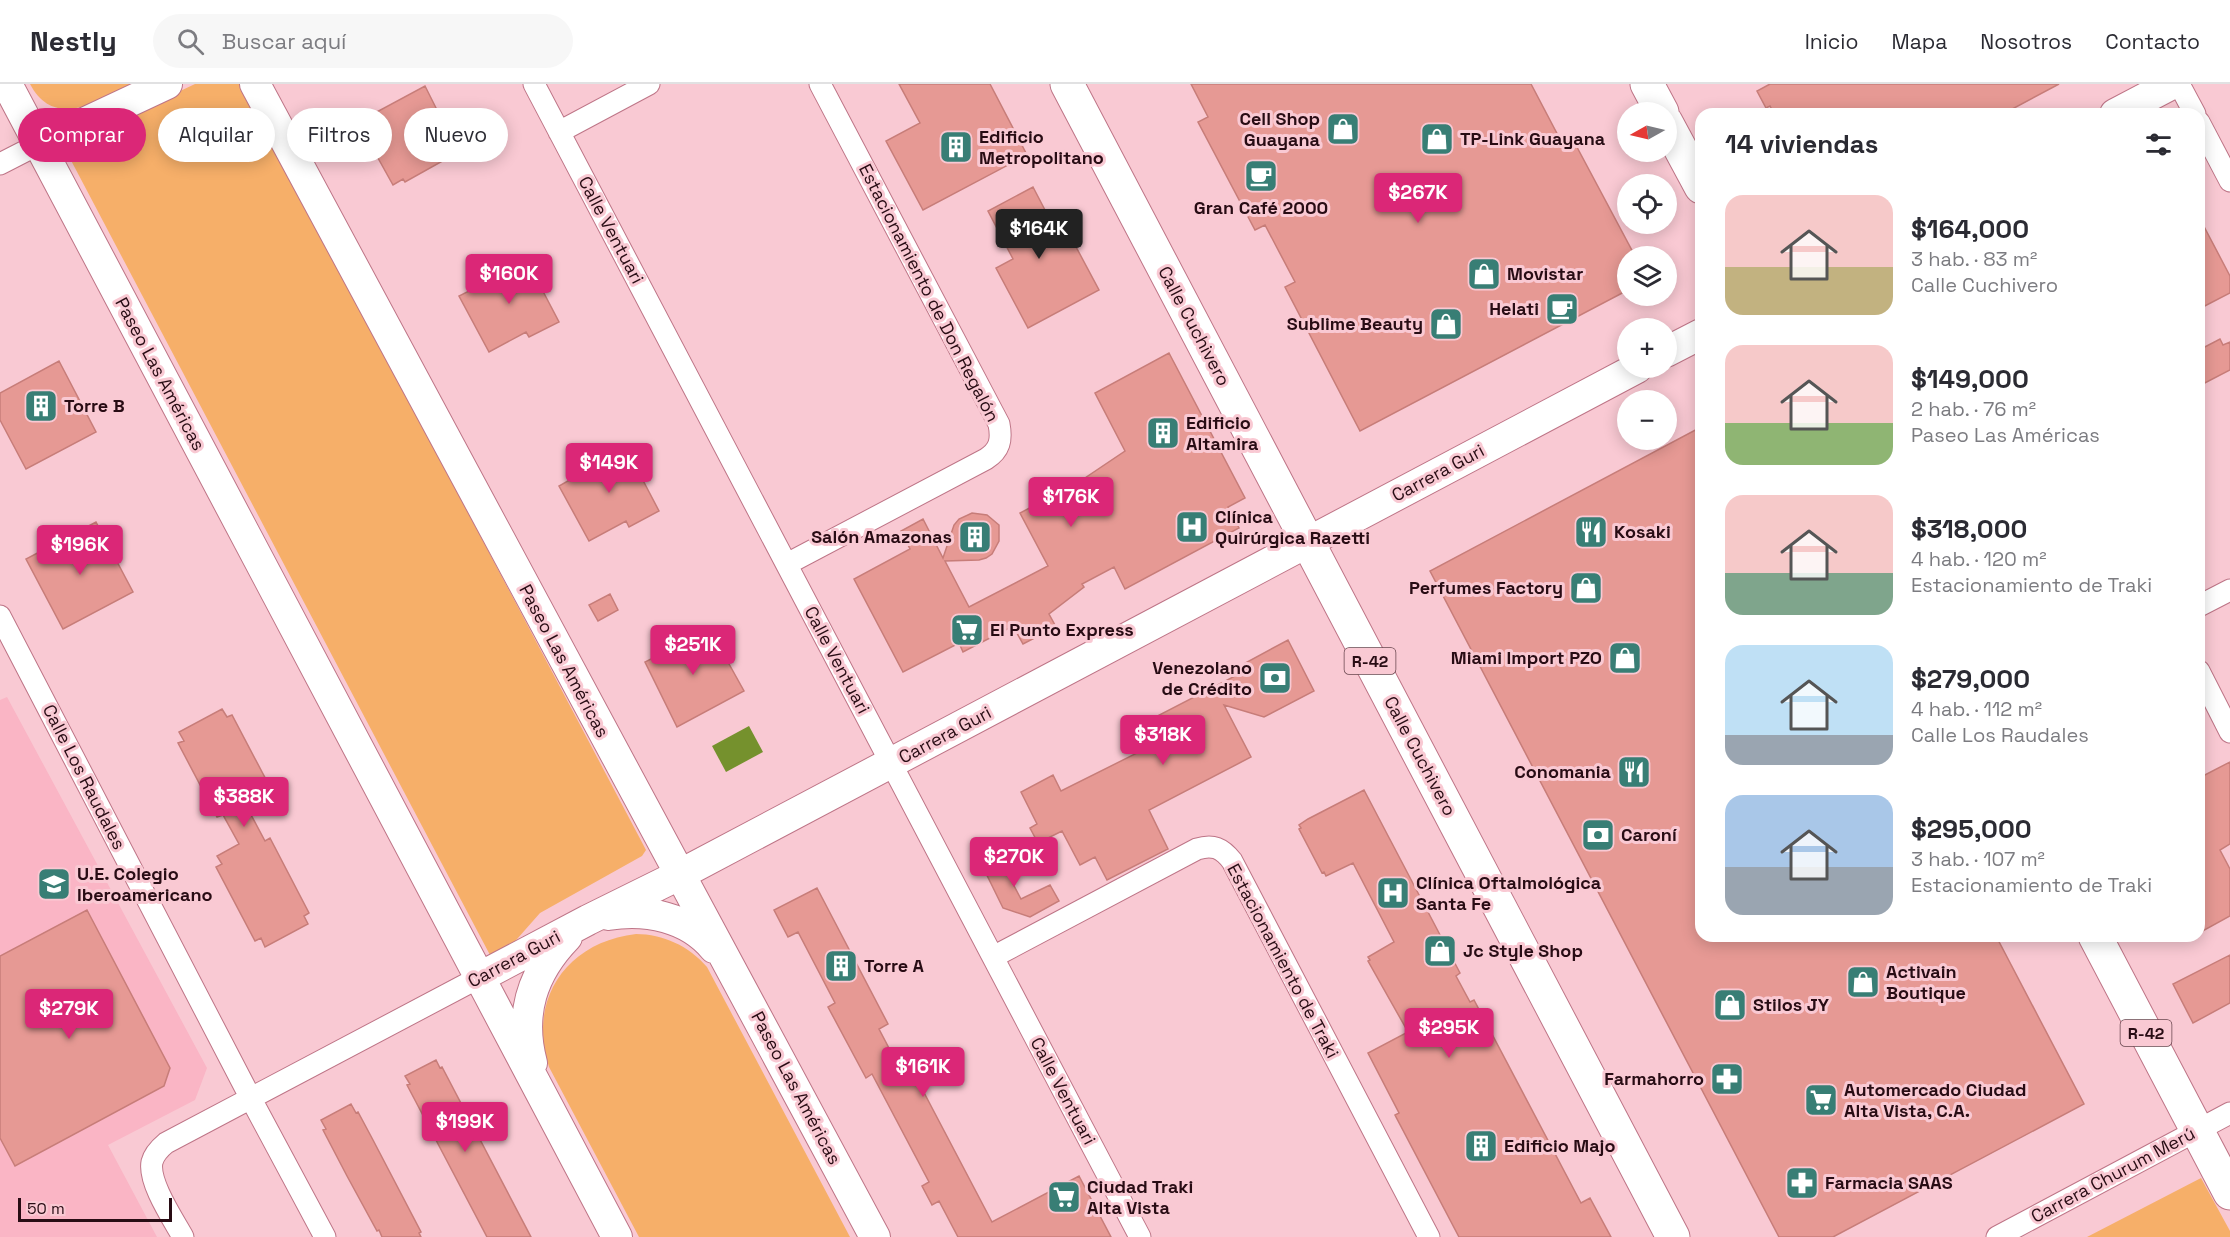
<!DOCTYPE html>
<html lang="es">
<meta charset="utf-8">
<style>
:root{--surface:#fff;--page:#f7f7f7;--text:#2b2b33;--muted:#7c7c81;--line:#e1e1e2;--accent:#db2777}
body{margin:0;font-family:"Space Grotesk",sans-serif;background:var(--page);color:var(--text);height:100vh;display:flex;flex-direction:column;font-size:22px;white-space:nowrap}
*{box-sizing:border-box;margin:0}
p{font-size:20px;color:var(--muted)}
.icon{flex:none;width:33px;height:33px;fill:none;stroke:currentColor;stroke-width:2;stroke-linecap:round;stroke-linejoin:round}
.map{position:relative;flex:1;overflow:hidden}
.details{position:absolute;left:1695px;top:24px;width:510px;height:834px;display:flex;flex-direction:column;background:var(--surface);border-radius:18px;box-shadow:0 3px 15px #0003}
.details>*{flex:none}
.banner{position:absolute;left:18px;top:24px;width:570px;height:54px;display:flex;gap:12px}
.needle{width:39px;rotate:262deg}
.fabs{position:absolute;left:1617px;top:18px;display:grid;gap:12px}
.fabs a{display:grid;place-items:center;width:60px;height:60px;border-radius:50%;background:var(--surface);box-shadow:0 3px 15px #0003;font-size:30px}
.scale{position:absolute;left:18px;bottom:15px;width:154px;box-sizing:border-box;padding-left:6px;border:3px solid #280c14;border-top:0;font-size:16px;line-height:21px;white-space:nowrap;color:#280c14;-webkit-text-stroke:4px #f9c9d3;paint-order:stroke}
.price{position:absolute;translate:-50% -51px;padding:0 14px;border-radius:6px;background:var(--accent);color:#fff;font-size:20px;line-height:39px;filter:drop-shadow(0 2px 3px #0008)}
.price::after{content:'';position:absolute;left:50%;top:36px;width:18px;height:14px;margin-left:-9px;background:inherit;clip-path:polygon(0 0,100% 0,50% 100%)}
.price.current{background:#222;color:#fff}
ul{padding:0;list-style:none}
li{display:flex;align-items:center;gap:18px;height:150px;padding:0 30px}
li span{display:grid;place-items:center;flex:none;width:168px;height:120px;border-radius:18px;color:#555}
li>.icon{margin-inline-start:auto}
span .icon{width:72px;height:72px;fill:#fffc;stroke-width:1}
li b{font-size:26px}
h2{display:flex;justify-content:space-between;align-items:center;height:72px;padding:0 30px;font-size:26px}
.tag{padding:0 21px;border-radius:27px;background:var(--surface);box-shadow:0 3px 15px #0003;font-size:21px;line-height:54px}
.tag.current{background:var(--accent);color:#fff}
header{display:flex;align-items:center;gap:36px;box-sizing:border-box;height:84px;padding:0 30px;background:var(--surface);border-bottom:2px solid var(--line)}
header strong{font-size:28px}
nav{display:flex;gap:33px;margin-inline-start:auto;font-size:21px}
.search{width:420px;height:54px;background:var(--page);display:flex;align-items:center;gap:15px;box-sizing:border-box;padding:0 21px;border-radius:33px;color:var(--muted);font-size:22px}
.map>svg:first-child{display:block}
.built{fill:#fab5c5}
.green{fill:#f6af69}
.water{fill:#75912d}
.building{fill:#e69994;stroke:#c77d79;stroke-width:1.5}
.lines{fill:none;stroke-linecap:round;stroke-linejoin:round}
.street-casing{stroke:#be7587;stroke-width:23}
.secondary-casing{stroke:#be7587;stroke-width:32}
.primary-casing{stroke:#be7587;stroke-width:35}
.street{stroke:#fff;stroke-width:21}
.secondary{stroke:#fff;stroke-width:30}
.primary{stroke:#fff;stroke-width:33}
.labels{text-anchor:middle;stroke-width:6;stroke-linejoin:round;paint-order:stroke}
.shield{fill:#f9c9d3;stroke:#67454d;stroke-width:1.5}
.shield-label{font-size:16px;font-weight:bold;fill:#280c14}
.poi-label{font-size:18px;font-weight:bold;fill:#280c14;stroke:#f9c9d3;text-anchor:start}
.street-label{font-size:18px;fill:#280c14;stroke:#f9c9d3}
</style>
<header>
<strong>Nestly</strong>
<div class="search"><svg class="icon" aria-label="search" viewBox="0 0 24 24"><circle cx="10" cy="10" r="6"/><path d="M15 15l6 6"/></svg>Buscar aquí</div>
<nav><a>Inicio</a><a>Mapa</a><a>Nosotros</a><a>Contacto</a></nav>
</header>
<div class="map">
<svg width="2230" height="1153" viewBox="0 0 2230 1153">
<rect width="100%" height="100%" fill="#f9c9d3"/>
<path class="built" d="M 7,613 L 207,984 L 195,1016 L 108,1061 L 157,1153 L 0,1153 L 0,616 Z"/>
<path class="green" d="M 30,0 L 133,0 C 99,16 55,47 30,0 Z
M 195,0 L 242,0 L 646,766 L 642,772 L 540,829 L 510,863 L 490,871 L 65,65 L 68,60 Z
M 636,850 C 663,850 689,862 707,883 L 850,1153 L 639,1153 L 549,983 C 527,915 567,858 636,850 Z
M 2201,1094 L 2230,1147 L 2230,1153 L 2087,1153 Z"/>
<path class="water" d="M 749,642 L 763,668 L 726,688 L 712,662 Z"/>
<path class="building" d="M 899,0 L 990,0 L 1027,71 L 923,126 L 886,57 L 920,39 Z
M 1191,0 L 1531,0 L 1561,57 L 1571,52 L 1635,172 L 1628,172 L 1628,206 L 1360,347 L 1285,203 L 1295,198 L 1265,141 L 1255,146 L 1198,38 L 1208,33 Z
M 1770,0 L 2059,0 L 2003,30 L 1774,30 L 1770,22 L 1766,24 L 1757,7 Z
M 425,2 L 457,66 L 447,72 L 448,74 L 405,98 L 403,95 L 393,101 L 358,38 Z
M 1033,103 L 1058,151 L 1067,146 L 1099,206 L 1028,244 L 996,184 L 1013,175 L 988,127 Z
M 2199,133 L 2230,192 L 2230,209 L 2199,225 Z
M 524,171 L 559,238 L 529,253 L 526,248 L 489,268 L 459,212 L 497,193 L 494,186 Z
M 2220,255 L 2223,261 L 2230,258 L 2230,286 L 2199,302 L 2199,266 Z
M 1169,269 L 1245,414 L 1228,423 L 1239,444 L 1125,505 L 1114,483 L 1082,500 L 1084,503 L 1049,530 L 1056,543 L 1023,560 L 1013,542 L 963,568 L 959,559 L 903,588 L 854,495 L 910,465 L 901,447 L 923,435 L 943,474 L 954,441 L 959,435 L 972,429 L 987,431 L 999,441 L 999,457 L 992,470 L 986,474 L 979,476 L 945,477 L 969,523 L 1048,482 L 1020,429 L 1060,408 L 1061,410 L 1125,367 L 1095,309 Z
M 59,277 L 96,348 L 26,385 L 0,336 L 0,309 Z
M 1701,343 L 1701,852 L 1996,852 L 2084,1020 L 1833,1153 L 1779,1153 L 1430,487 Z
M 624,360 L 659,427 L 629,443 L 626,437 L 589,457 L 559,402 L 596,381 L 594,376 Z
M 96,438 L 133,508 L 63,545 L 26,475 Z
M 610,510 L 618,526 L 598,537 L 589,521 Z
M 709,544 L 744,607 L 677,643 L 645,578 L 655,573 L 653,570 L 697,547 L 698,549 Z
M 1288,556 L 1314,607 L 1264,633 L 1224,621 L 1251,673 L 1149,726 L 1168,765 L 1107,796 L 1095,773 L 1080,781 L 1062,747 L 1038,759 L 1030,744 L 1037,740 L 1021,708 L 1053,691 L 1061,707 L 1147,664 L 1136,643 L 1239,590 L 1236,584 Z
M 222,625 L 227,633 L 232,631 L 271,705 L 266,708 L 270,716 L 249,727 L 265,757 L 270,754 L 309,829 L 304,832 L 308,840 L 265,863 L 261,854 L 255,857 L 216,783 L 222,780 L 217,772 L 239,760 L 223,731 L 217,733 L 178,659 L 184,657 L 179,648 Z
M 2230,678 L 2230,760 L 2220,766 L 2230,785 L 2230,832 L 2199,849 L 2199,694 Z
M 1364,706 L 1460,889 L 1456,892 L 1470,918 L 1474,916 L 1581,1119 L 1590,1114 L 1611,1153 L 1459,1153 L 1395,1031 L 1399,1029 L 1368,969 L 1408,948 L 1368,877 L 1370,876 L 1368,873 L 1394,858 L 1353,779 L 1326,792 L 1324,788 L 1322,789 L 1299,745 L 1301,744 L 1299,741 L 1308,735 Z
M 993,762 L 1021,815 L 1050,801 L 1059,817 L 1030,833 L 1003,824 L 977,771 Z
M 817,804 L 888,940 L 879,945 L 901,987 L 910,982 L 992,1138 L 1079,1092 L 1111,1153 L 958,1153 L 939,1117 L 932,1121 L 922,1102 L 929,1098 L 872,990 L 866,994 L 828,923 L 835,919 L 798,848 L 788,853 L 774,826 Z
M 87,826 L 170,984 L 164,1002 L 15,1082 L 0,1054 L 0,872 Z
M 2230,871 L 2230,919 L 2193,939 L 2173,900 Z
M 436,976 L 440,984 L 442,983 L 531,1153 L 487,1153 L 407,1001 L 410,1000 L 405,992 Z
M 351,1020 L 356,1029 L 358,1028 L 373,1056 L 421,1148 L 419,1149 L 421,1153 L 382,1153 L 379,1146 L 377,1147 L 347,1092 L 323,1046 L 326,1045 L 321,1036 Z"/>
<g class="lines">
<defs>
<path id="street" d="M 534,0 L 1140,1153
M 2179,0 L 2195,30
M 2199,38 L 2230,97
M 559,48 L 649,0
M 0,80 L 39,60
M 787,480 L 986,375 C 1000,366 1002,356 999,340 L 820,0
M 2199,522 L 2230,506
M 0,532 L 250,1013 L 325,1153
M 2199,587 L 2230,648
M 993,873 L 1197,765 C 1213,760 1222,764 1232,777 L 1429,1153
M 183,1153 C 173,1135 148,1098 152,1078 C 154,1070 160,1064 166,1059 L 480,893
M 1997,1153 L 2230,1029"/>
<path id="secondary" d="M 7,0 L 617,1153
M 255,0 L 875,1153
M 2115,30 L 2172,0
M 39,60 L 167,0
M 1666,268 L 1701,250
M 608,831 C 647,825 688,833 714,864
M 480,893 L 588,836 L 679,791 L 1637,284
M 532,979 C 519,930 532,889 567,853"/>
<path id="primary" d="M 1067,0 L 1673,1153
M 1647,0 L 1662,28
M 1666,38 L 1701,103
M 2095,852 L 2230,1109"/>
</defs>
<use href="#street" class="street-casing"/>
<use href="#secondary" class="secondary-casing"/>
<use href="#primary" class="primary-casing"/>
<use href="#street" class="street"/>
<use href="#secondary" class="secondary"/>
<use href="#primary" class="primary"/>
</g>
<defs>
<symbol id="shop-square" viewBox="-11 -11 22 22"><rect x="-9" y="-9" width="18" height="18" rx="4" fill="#387e75" stroke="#f9c9d3"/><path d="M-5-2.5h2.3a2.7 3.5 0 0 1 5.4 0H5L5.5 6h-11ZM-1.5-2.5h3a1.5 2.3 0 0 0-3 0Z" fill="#fff"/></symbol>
<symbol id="building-square" viewBox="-11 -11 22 22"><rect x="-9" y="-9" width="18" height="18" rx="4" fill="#387e75" stroke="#f9c9d3"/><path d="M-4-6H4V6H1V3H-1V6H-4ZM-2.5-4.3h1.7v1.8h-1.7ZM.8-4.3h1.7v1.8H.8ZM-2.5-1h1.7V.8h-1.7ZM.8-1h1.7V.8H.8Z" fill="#fff"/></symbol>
<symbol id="cafe-square" viewBox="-11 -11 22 22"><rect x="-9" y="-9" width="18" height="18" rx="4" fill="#387e75" stroke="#f9c9d3"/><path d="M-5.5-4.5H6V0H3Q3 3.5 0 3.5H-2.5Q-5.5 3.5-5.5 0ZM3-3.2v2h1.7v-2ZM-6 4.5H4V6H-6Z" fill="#fff"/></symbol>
<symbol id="hospital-square" viewBox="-11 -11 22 22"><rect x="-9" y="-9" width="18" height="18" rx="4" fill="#387e75" stroke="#f9c9d3"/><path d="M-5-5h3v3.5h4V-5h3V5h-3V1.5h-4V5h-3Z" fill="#fff"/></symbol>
<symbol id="restaurant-square" viewBox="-11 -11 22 22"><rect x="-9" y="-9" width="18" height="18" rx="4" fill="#387e75" stroke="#f9c9d3"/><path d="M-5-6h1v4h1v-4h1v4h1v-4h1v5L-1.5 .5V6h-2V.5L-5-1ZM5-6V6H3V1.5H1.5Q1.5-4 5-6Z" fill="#fff"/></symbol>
<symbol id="supermarket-square" viewBox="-11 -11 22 22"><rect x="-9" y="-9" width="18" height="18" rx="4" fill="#387e75" stroke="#f9c9d3"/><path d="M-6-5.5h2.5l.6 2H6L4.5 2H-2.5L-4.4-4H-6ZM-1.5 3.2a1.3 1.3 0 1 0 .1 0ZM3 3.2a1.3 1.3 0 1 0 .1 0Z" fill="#fff"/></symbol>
<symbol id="bank-square" viewBox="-11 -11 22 22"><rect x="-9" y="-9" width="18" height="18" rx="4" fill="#387e75" stroke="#f9c9d3"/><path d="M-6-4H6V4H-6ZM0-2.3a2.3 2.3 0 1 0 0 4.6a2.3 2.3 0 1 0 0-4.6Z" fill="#fff"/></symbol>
<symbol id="school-square" viewBox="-11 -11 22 22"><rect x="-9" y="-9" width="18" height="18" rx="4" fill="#387e75" stroke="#f9c9d3"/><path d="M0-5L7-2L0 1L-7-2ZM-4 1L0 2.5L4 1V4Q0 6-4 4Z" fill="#fff"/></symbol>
<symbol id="pharmacy-square" viewBox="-11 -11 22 22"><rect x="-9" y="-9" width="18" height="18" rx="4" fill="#387e75" stroke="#f9c9d3"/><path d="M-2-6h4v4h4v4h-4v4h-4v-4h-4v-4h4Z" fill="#fff"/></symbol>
</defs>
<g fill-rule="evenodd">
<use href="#shop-square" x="1324" y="26" width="38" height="38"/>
<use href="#shop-square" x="1418" y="36" width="38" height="38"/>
<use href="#building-square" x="937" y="44" width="38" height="38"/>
<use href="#cafe-square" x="1242" y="73" width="38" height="38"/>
<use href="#shop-square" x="1465" y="171" width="38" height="38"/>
<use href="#cafe-square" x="1543" y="206" width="38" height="38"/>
<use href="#shop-square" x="1427" y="221" width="38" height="38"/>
<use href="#building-square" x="22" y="303" width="38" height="38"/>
<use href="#building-square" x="1144" y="330" width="38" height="38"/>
<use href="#hospital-square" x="1173" y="424" width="38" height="38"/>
<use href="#restaurant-square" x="1572" y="429" width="38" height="38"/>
<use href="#building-square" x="956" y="434" width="38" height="38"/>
<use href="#shop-square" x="1567" y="485" width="38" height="38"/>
<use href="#supermarket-square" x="948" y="527" width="38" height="38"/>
<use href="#shop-square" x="1606" y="555" width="38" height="38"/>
<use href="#bank-square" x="1256" y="575" width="38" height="38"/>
<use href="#restaurant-square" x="1615" y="669" width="38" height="38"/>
<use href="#bank-square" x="1579" y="732" width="38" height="38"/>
<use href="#school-square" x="35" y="781" width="38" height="38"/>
<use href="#hospital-square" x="1374" y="790" width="38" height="38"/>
<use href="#shop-square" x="1421" y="848" width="38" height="38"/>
<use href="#building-square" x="822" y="863" width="38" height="38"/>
<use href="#shop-square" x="1844" y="879" width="38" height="38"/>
<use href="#shop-square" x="1711" y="902" width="38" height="38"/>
<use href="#pharmacy-square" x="1708" y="976" width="38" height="38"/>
<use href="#supermarket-square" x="1802" y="997" width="38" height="38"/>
<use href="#building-square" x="1462" y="1043" width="38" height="38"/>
<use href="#pharmacy-square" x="1783" y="1080" width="38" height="38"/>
<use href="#supermarket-square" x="1045" y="1094" width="38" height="38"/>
</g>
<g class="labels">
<g class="shield">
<rect x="1344.5" y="564" width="51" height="26" rx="4.5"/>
<rect x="2120.5" y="936" width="51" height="26" rx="4.5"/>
</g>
<g class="shield-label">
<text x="1370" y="583">R-42</text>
<text x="2146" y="955">R-42</text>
</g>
<g class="poi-label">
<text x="1320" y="41" text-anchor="end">Cell Shop<tspan x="1320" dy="21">Guayana</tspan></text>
<text x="979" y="59">Edificio<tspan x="979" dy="21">Metropolitano</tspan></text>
<text x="1460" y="61">TP-Link Guayana</text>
<text x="1261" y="130" text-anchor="middle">Gran Café 2000</text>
<text x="1507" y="196">Movistar</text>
<text x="1539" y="231" text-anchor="end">Helati</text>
<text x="1423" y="246" text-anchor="end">Sublime Beauty</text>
<text x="64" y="328">Torre B</text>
<text x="1186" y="345">Edificio<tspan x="1186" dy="21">Altamira</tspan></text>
<text x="1215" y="439">Clínica<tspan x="1215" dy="21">Quirúrgica Razetti</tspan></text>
<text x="1614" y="454">Kosaki</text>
<text x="952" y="459" text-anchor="end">Salón Amazonas</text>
<text x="1563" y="510" text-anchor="end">Perfumes Factory</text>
<text x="990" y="552">El Punto Express</text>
<text x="1602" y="580" text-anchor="end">Miami Import PZO</text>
<text x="1252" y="590" text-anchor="end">Venezolano<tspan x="1252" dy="21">de Crédito</tspan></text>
<text x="1611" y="694" text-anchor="end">Conomania</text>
<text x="1621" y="757">Caroní</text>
<text x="77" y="796">U.E. Colegio<tspan x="77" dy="21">Iberoamericano</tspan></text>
<text x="1416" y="805">Clínica Oftalmológica<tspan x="1416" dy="21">Santa Fe</tspan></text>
<text x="1463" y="873">Jc Style Shop</text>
<text x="864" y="888">Torre A</text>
<text x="1886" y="894">Activain<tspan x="1886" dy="21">Boutique</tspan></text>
<text x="1753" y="927">Stilos JY</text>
<text x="1704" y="1001" text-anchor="end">Farmahorro</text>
<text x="1844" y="1012">Automercado Ciudad<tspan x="1844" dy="21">Alta Vista, C.A.</tspan></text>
<text x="1504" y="1068">Edificio Majo</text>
<text x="1825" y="1105">Farmacia SAAS</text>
<text x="1087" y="1109">Ciudad Traki<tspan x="1087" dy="21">Alta Vista</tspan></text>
</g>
<g class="street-label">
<text transform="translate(611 146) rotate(62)" y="6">Calle Ventuari</text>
<text transform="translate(929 209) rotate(63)" y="6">Estacionamiento de Don Regalón</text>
<text transform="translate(1194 242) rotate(62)" y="6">Calle Cuchivero</text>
<text transform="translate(160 290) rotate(62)" y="6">Paseo Las Américas</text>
<text transform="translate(1438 389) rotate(-28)" y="6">Carrera Guri</text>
<text transform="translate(837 576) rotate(62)" y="6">Calle Ventuari</text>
<text transform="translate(564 577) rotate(62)" y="6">Paseo Las Américas</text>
<text transform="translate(945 651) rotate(-28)" y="6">Carrera Guri</text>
<text transform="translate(1420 672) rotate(62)" y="6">Calle Cuchivero</text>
<text transform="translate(84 693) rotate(63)" y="6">Calle Los Raudales</text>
<text transform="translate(514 875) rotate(-28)" y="6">Carrera Guri</text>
<text transform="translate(1283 877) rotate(62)" y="6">Estacionamiento de Traki</text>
<text transform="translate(796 1004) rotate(62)" y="6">Paseo Las Américas</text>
<text transform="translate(1063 1007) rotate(62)" y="6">Calle Ventuari</text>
<text transform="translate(2113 1091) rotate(-28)" y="6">Carrera Churum Merú</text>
</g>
</g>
</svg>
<div class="fabs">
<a><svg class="needle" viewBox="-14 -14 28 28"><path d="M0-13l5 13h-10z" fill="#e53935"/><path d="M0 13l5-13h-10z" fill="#7c7c81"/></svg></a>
<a><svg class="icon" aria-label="locate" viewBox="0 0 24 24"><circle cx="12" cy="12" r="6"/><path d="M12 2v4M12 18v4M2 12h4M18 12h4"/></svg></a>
<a><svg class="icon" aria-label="layers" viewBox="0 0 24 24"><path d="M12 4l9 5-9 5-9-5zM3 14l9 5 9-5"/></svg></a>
<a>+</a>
<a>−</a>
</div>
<div class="scale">50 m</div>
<b class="price" style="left:1418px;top:140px">$267K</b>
<b class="price current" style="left:1039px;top:176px">$164K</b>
<b class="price" style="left:509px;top:221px">$160K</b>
<b class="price" style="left:609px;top:410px">$149K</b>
<b class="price" style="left:1071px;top:444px">$176K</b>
<b class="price" style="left:80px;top:492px">$196K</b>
<b class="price" style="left:693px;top:592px">$251K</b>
<b class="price" style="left:1163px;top:682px">$318K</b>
<b class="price" style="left:244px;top:744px">$388K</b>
<b class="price" style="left:1014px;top:804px">$270K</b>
<b class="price" style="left:69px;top:956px">$279K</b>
<b class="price" style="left:1449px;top:975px">$295K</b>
<b class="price" style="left:923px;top:1014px">$161K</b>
<b class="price" style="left:465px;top:1069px">$199K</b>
<div class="banner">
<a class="tag current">Comprar</a>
<a class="tag">Alquilar</a>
<a class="tag">Filtros</a>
<a class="tag">Nuevo</a>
</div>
<section class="details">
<h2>14 viviendas<svg class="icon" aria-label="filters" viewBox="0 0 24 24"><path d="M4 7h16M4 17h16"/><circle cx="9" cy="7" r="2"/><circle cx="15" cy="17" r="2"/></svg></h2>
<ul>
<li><span style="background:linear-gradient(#f6c9c9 60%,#c2b280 0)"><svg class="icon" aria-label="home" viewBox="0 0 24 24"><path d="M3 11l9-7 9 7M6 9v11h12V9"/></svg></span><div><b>$164,000</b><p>3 hab. · 83 m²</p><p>Calle Cuchivero</p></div></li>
<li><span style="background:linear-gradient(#f6c9c9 65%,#8fb573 0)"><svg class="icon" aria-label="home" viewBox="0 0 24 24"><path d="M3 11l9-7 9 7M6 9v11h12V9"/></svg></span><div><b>$149,000</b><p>2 hab. · 76 m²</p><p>Paseo Las Américas</p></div></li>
<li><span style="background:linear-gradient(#f6c9c9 65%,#7fa58c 0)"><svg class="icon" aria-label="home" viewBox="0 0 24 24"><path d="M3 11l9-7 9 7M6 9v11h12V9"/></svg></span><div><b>$318,000</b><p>4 hab. · 120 m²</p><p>Estacionamiento de Traki</p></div></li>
<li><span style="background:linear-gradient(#bfe0f5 75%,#9aa5b1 0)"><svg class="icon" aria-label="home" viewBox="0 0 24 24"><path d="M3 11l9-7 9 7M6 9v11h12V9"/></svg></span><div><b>$279,000</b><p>4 hab. · 112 m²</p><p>Calle Los Raudales</p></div></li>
<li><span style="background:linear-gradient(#a9c7e8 60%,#9aa5b1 0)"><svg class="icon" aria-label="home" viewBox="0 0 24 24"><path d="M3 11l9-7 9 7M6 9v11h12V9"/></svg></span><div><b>$295,000</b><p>3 hab. · 107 m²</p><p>Estacionamiento de Traki</p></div></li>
</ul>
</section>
</div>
